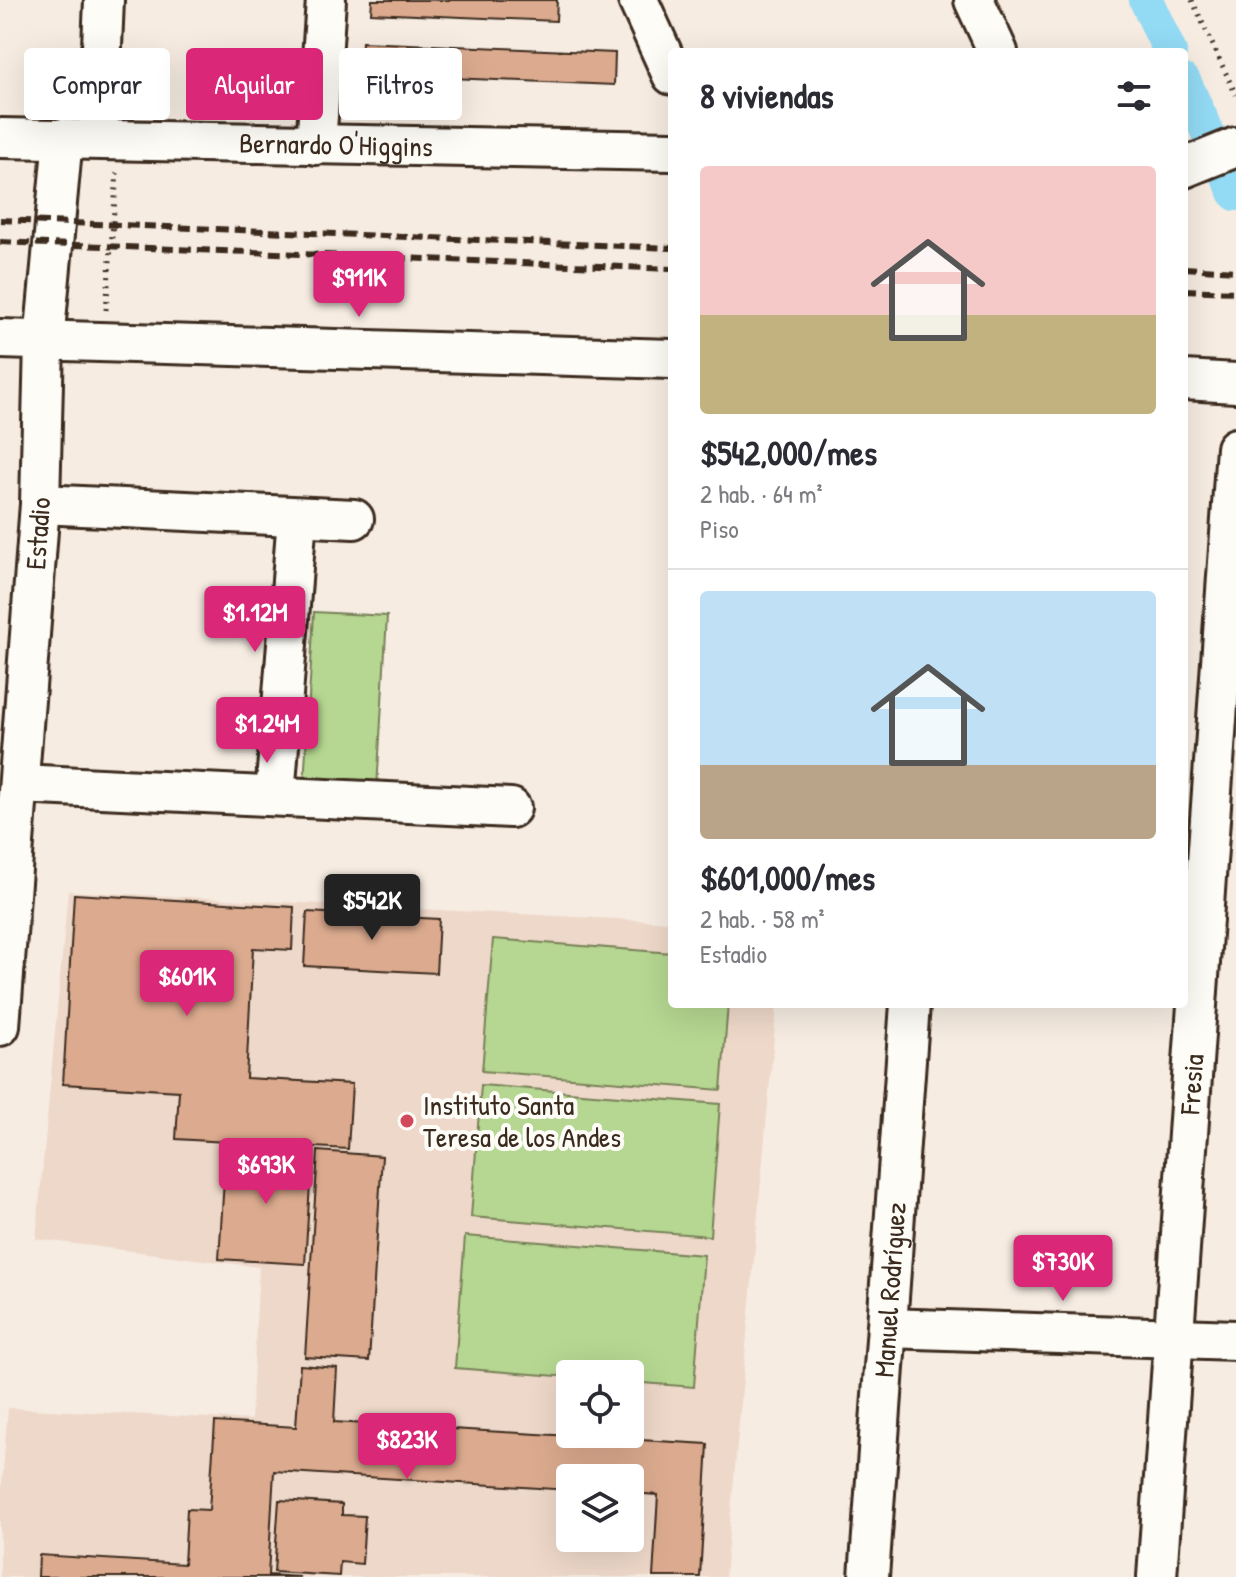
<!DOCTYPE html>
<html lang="es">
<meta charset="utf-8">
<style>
:root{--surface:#fff;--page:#f7f7f7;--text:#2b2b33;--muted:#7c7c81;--line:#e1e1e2;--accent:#db2777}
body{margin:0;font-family:"Patrick Hand",sans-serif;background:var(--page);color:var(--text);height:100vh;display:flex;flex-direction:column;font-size:30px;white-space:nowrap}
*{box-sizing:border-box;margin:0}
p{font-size:26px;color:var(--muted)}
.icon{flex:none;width:44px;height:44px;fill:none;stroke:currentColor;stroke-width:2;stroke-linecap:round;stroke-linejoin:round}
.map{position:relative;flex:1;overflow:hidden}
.side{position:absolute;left:668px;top:48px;width:520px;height:960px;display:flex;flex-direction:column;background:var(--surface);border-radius:8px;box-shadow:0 8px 32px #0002}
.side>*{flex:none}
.top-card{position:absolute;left:24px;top:48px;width:524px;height:72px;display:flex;gap:16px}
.buttons{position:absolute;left:556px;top:1360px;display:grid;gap:16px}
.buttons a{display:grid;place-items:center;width:88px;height:88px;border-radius:8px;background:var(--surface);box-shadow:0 8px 32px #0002;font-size:40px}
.price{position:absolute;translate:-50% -68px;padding:0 18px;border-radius:8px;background:var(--accent);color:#fff;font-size:26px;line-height:52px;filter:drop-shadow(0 2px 4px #0008)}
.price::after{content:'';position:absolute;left:50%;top:48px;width:24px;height:18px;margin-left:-12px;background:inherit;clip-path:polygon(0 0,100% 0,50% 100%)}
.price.selected{background:#222;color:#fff}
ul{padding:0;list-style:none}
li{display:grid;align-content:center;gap:16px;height:424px;padding:0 32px}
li+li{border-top:2px solid var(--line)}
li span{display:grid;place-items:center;height:248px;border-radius:8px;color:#555}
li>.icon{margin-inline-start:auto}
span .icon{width:144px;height:144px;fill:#fffc;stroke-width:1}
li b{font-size:34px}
h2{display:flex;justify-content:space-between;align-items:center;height:96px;padding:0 32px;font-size:34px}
.chip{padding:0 28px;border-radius:8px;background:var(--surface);box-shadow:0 8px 32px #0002;font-size:28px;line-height:72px}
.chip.selected{background:var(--accent);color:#fff}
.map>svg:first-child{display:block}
.built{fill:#eed8c9;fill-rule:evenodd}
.green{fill:#b5d791;stroke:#788058;stroke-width:2}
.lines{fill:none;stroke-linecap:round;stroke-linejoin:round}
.canal{stroke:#93daf4;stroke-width:34}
.building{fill:#dcab8f;stroke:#3b2a1e;stroke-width:2}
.minor-casing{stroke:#3b2a1e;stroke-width:44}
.path{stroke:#3b2a1e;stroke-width:5;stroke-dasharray:2 6;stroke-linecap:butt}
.minor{stroke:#fdfcf7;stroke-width:38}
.rail{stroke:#3b2a1e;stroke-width:6;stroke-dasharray:12 6;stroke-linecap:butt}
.poi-dot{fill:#d1495b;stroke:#fdfcf7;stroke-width:3}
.labels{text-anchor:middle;stroke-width:8;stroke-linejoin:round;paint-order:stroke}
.street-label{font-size:28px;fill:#3b2a1e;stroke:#fdfcf7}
.poi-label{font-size:28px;fill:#3b2a1e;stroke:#fdfcf7;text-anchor:start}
</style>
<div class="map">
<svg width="1236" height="1577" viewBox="0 0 1236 1577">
<rect width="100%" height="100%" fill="#f6ece2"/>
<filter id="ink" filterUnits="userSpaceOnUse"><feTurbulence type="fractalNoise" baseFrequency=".0125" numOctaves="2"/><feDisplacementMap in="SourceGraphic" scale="16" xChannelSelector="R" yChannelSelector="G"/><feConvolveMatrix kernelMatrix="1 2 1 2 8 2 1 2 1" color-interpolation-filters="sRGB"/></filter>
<g filter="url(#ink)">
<path class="built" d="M 68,891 L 672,922 L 672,1004 L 777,1004 L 725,1577 L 0,1577 L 0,1508 L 8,1408 L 251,1420 L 259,1267 L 36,1239 ZM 570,1374 L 630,1374 L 630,1434 L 570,1434 ZM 570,1478 L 630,1478 L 630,1538 L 570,1538 Z"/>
<path class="green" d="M 314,612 L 387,616 L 377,789 L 304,785 Z
M 493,939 L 672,953 L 672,1004 L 728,1004 L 721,1090 L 482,1071 Z
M 481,1085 L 720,1104 L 710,1236 L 471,1217 Z
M 465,1236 L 704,1255 L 694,1387 L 630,1382 L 630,1374 L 570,1374 L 570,1377 L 455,1368 Z"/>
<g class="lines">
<path class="canal" d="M 1146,0 L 1170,52
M 1184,81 L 1236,194"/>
</g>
<path class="building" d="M 372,0 L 557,0 L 556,21 L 371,13 Z
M 362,42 L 615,53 L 614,85 L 360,74 Z
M 74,894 L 294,907 L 292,950 L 253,948 L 246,1078 L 352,1084 L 348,1149 L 176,1139 L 179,1091 L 63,1084 Z
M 307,912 L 439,919 L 436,973 L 304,966 Z
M 226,1147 L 312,1152 L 305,1264 L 219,1259 Z
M 318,1151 L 382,1156 L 369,1361 L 305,1357 Z
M 300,1365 L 337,1368 L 334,1422 L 708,1444 L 700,1577 L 653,1577 L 658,1495 L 630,1493 L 630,1478 L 570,1478 L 570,1490 L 274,1471 L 268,1575 L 300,1577 L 38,1577 L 39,1555 L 184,1564 L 187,1509 L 209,1510 L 215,1422 L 296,1427 Z
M 279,1500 L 342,1504 L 342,1515 L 365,1516 L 362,1564 L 340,1562 L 339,1576 L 274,1572 Z"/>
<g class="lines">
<defs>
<g id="minor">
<path d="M 638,0 L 672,75"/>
<path d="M 974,0 L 998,52"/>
<path id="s1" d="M 0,138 L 672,151"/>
<path d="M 98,139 L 104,0"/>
<path d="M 316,145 L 326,0"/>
<path d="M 1184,168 L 1236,147"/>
<path d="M 0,339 L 672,359"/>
<path d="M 1184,380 L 1236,383"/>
<path d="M 40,504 L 354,519"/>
<path d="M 19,784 L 511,808"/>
<path d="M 275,796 L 297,517"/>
<path id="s2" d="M 0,1026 L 40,504 L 44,342 L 63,138"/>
<path d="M 887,1328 L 1236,1340"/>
<path id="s3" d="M 869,1577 L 910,1004"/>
<path id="s4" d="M 1157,1577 L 1236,448"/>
</g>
</defs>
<use href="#minor" class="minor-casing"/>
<path class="path" d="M 1192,0 L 1236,95
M 106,310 L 117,173"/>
<use href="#minor" class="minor"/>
<path class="rail" d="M 0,220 L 672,248
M 0,242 L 672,269
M 1184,268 L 1236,271
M 1184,290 L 1236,292"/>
</g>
</g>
<circle class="poi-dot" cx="407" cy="1121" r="8"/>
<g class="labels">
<g class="street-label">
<text dy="10" stroke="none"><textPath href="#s1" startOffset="336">Bernardo O'Higgins</textPath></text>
<text dy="10" stroke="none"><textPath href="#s2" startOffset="494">Estadio</textPath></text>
<text dy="10" stroke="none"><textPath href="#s4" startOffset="494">Fresia</textPath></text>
<text dy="10" stroke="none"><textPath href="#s3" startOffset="288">Manuel Rodríguez</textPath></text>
</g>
<g class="poi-label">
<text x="423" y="1115">Instituto Santa<tspan x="423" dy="32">Teresa de los Andes</tspan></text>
</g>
</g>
</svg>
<div class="buttons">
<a><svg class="icon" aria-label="locate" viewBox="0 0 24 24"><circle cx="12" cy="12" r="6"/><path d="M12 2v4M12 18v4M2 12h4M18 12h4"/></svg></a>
<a><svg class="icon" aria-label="layers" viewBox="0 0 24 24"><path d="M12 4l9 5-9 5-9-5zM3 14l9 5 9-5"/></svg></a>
</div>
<b class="price" style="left:359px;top:319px">$911K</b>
<b class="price" style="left:255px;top:654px">$1.12M</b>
<b class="price" style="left:267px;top:765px">$1.24M</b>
<b class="price selected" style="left:372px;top:942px">$542K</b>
<b class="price" style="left:187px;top:1018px">$601K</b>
<b class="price" style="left:266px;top:1206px">$693K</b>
<b class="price" style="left:1063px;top:1303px">$730K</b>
<b class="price" style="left:407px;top:1481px">$823K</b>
<div class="top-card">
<a class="chip">Comprar</a>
<a class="chip selected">Alquilar</a>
<a class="chip">Filtros</a>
</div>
<section class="side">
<h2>8 viviendas<svg class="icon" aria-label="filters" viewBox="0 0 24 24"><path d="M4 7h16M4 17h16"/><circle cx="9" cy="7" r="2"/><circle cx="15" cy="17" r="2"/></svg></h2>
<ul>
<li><span style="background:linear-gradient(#f6c9c9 60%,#c2b280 0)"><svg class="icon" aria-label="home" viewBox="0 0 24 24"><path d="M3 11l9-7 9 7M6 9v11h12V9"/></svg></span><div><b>$542,000/mes</b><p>2 hab. · 64 m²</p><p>Piso</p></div></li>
<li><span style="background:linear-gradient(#bfe0f5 70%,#b9a48a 0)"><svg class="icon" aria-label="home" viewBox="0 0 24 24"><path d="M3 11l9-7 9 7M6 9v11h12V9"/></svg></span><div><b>$601,000/mes</b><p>2 hab. · 58 m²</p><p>Estadio</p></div></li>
</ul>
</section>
</div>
